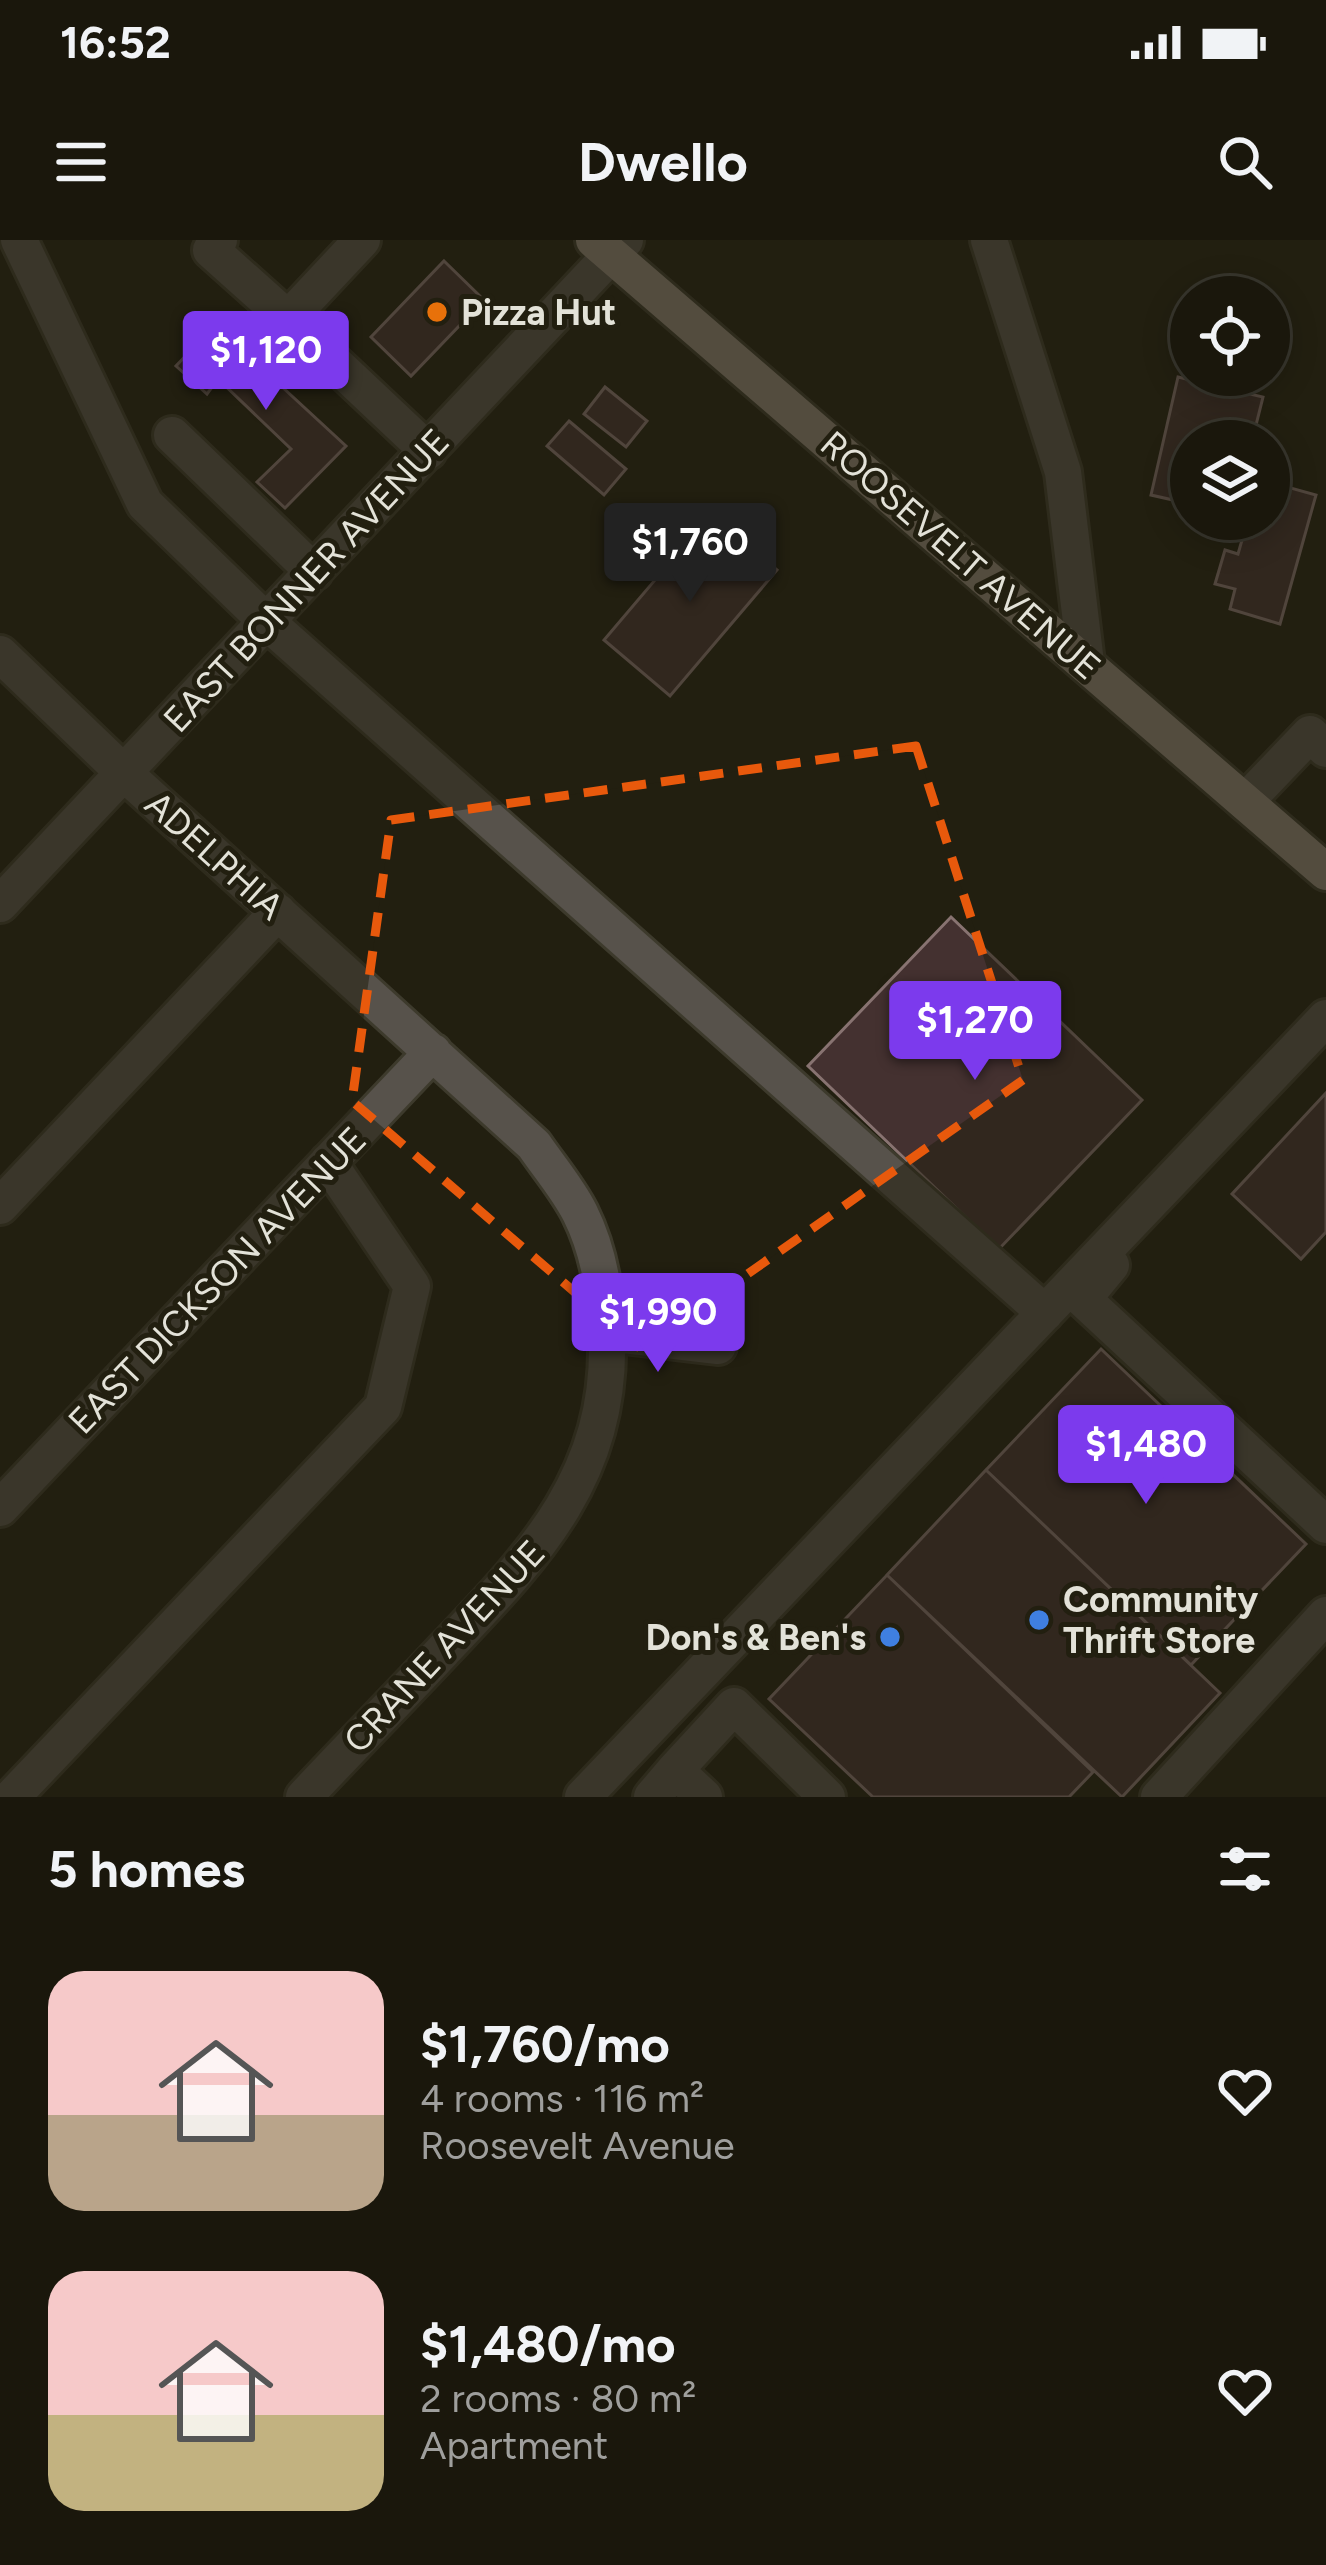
<!DOCTYPE html>
<meta charset="utf-8">
<style>
:root{--surface:#1a170c;--page:#27241a;--text:#f1f3f6;--muted:#9f9f9d;--line:#38362d;--accent:#7c3aed}
body{margin:0;font-family:Figtree,sans-serif;background:var(--page);color:var(--text);height:100vh;display:flex;flex-direction:column;font-size:45px;white-space:nowrap}
*{box-sizing:border-box;margin:0}
p{font-size:39px;color:var(--muted)}
.icon{flex:none;width:66px;height:66px;fill:none;stroke:currentColor;stroke-width:2;stroke-linecap:round;stroke-linejoin:round}
.map{position:relative;height:1557px;overflow:hidden}
.sheet{display:flex;flex-direction:column;background:var(--surface);flex:1}
.sheet>*{flex:none}
.fabs{position:absolute;left:1170px;top:36px;display:grid;gap:24px}
.fabs a{display:grid;place-items:center;width:120px;height:120px;border-radius:50%;background:var(--surface);box-shadow:0 6px 30px #0003,0 0 0 3px var(--line);font-size:60px}
.price{position:absolute;translate:-50% -102px;padding:0 27px;border-radius:12px;background:var(--accent);color:#fff;font-size:39px;line-height:78px;filter:drop-shadow(0 3px 6px #0008)}
.price::after{content:'';position:absolute;left:50%;top:72px;width:36px;height:27px;margin-left:-18px;background:inherit;clip-path:polygon(0 0,100% 0,50% 100%)}
.price.current{background:#222;color:#fff}
ul{padding:0;list-style:none}
li{display:flex;align-items:center;gap:36px;height:300px;padding:0 48px}
li span{display:grid;place-items:center;flex:none;width:336px;height:240px;border-radius:36px;color:#555}
li>.icon{margin-inline-start:auto}
span .icon{width:144px;height:144px;fill:#fffc;stroke-width:1}
li b{font-size:51px}
h2{display:flex;justify-content:space-between;align-items:center;height:144px;padding:0 48px;font-size:51px}
.status{display:flex;justify-content:space-between;align-items:center;height:84px;padding:0 60px;background:var(--surface);direction:ltr}
.status svg{height:33px;fill:currentColor}
header{display:flex;justify-content:space-between;align-items:center;height:156px;padding:0 48px;background:var(--surface);font-size:54px;font-weight:700}
.map>svg:first-child{display:block}
.building{fill:#443130;stroke:#887371;stroke-width:3}
.lines{fill:none;stroke-linecap:round;stroke-linejoin:round}
.minor-casing{stroke:#3d3a2c;stroke-width:42}
.major-casing{stroke:#3d3a2c;stroke-width:42}
.minor{stroke:#57524b;stroke-width:36}
.major{stroke:#8f8477;stroke-width:36}
.marked{fill:none;stroke:#e8590c;stroke-width:9;stroke-dasharray:24 15;stroke-linejoin:round}
.food-dot{fill:#e8710a;stroke:#221f10;stroke-width:4.5}
.shop-dot{fill:#3f7fe0;stroke:#221f10;stroke-width:4.5}
.labels{text-anchor:middle;stroke-width:10;stroke-linejoin:round;paint-order:stroke}
.poi-label{font-size:36px;font-weight:bold;fill:#e3e2d8;stroke:#221f10;text-anchor:start}
.street-label{font-size:36px;fill:#e3e2d8;stroke:#221f10}
</style>
<div class="status"><b>16:52</b><svg viewBox="0 0 49 12"><path d="M0 12V9h3v3zM5 12V6h3v6zM10 12V3h3v9zM15 12V0h3v12zM26 1h20v11H26zM47 4h2v5h-2z"/></svg></div>
<header><svg class="icon" aria-label="menu" viewBox="0 0 24 24"><path d="M4 6h16M4 12h16M4 18h16"/></svg>Dwello<svg class="icon" aria-label="search" viewBox="0 0 24 24"><circle cx="10" cy="10" r="6"/><path d="M15 15l6 6"/></svg></header>
<div class="map">
<svg width="1326" height="1557" viewBox="0 0 1326 1557">
<rect width="100%" height="100%" fill="#221f10"/>
<path class="building" d="M 444,21 L 484,60 L 411,136 L 371,97 Z
M 215,85 L 346,206 L 285,268 L 257,242 L 291,209 L 218,139 L 207,154 L 176,126 Z
M 1178,137 L 1263,157 L 1252,201 L 1191,201 L 1191,264 L 1151,255 Z
M 605,147 L 647,181 L 626,207 L 584,174 Z
M 569,181 L 626,229 L 604,255 L 547,206 Z
M 1269,242 L 1316,255 L 1280,384 L 1230,369 L 1235,349 L 1215,344 L 1225,310 L 1238,314 L 1248,279 L 1269,279 Z
M 711,274 L 777,330 L 670,456 L 604,400 Z
M 951,677 L 1142,860 L 999,1009 L 808,826 Z
M 1326,853 L 1326,992 L 1301,1019 L 1232,954 Z
M 1101,1109 L 1306,1304 L 1191,1425 L 986,1230 Z
M 986,1230 L 1220,1453 L 1122,1557 L 887,1335 Z
M 887,1335 L 1093,1532 L 1069,1557 L 873,1557 L 769,1459 Z"/>
<g class="lines">
<defs>
<path id="minor" d="M 19,0 L 145,264 L 267,382 L 1045,1073
M 219,0 L 211,10 L 288,79
M 362,0 L 288,79 L 428,211
M 989,0 L 1063,232 L 1086,423
M 172,195 L 314,332
M 0,414 L 124,533 L 534,905 C 549,927 568,949 580,973 C 599,1011 606,1056 607,1098 C 611,1238 533,1316 443,1411 C 397,1460 350,1508 304,1557
M 1245,562 L 1310,494 L 1326,509
M 0,664 L 625,0
M 0,966 L 278,672
M 1111,1025 L 1083,1059 L 1326,1285
M 607,1093 L 718,1106
M 0,1268 L 433,812
M 675,1530 L 734,1466 L 827,1557
M 12,1557 L 383,1167 L 412,1046 L 328,922
M 583,1557 L 1326,778
M 652,1557 L 675,1530 L 704,1557
M 1159,1557 L 1326,1375"/>
<path id="major" d="M 594,0 L 1326,632"/>
</defs>
<use href="#minor" class="minor-casing"/>
<use href="#major" class="major-casing"/>
<use href="#minor" class="minor"/>
<use href="#major" class="major"/>
</g>
<path d="M0 0H1326V1557H0ZM 916,506 L 1023,840 L 641,1109 L 352,861 L 391,580 Z" fill="#221f10" fill-opacity=".55" fill-rule="evenodd"/>
<path class="marked" d="M 916,506 L 1023,840 L 641,1109 L 352,861 L 391,580 Z"/>
<circle class="food-dot" cx="437" cy="72" r="12"/>
<g class="shop-dot">
<circle cx="1039" cy="1380" r="12"/>
<circle cx="890" cy="1397" r="12"/>
</g>
<g class="labels">
<g class="poi-label">
<text x="461" y="85">Pizza Hut</text>
<text x="1063" y="1372">Community<tspan x="1063" dy="41">Thrift Store</tspan></text>
<text x="866" y="1410" text-anchor="end">Don's &amp; Ben's</text>
</g>
<g class="street-label">
<text transform="translate(961 315) rotate(41)" y="13">ROOSEVELT AVENUE</text>
<text transform="translate(306 340) rotate(-47)" y="13">EAST BONNER AVENUE</text>
<text transform="translate(215 615) rotate(42)" y="13">ADELPHIA</text>
<text transform="translate(217 1040) rotate(-46)" y="13">EAST DICKSON AVENUE</text>
<text transform="translate(444 1406) rotate(-47)" y="13">CRANE AVENUE</text>
</g>
</g>
</svg>
<div class="fabs">
<a><svg class="icon" aria-label="locate" viewBox="0 0 24 24"><circle cx="12" cy="12" r="6"/><path d="M12 2v4M12 18v4M2 12h4M18 12h4"/></svg></a>
<a><svg class="icon" aria-label="layers" viewBox="0 0 24 24"><path d="M12 4l9 5-9 5-9-5zM3 14l9 5 9-5"/></svg></a>
</div>
<b class="price" style="left:266px;top:173px">$1,120</b>
<b class="price current" style="left:690px;top:365px">$1,760</b>
<b class="price" style="left:975px;top:843px">$1,270</b>
<b class="price" style="left:658px;top:1135px">$1,990</b>
<b class="price" style="left:1146px;top:1267px">$1,480</b>
</div>
<section class="sheet">
<h2>5 homes<svg class="icon" aria-label="filters" viewBox="0 0 24 24"><path d="M4 7h16M4 17h16"/><circle cx="9" cy="7" r="2"/><circle cx="15" cy="17" r="2"/></svg></h2>
<ul>
<li><span style="background:linear-gradient(#f6c9c9 60%,#b9a48a 0)"><svg class="icon" aria-label="home" viewBox="0 0 24 24"><path d="M3 11l9-7 9 7M6 9v11h12V9"/></svg></span><div><b>$1,760/mo</b><p>4 rooms · 116 m²</p><p>Roosevelt Avenue</p></div><svg class="icon" aria-label="heart" viewBox="0 0 24 24"><path d="M12 20l-8-8c-3-5 5-10 8-4 3-6 11-1 8 4z"/></svg></li>
<li><span style="background:linear-gradient(#f6c9c9 60%,#c2b280 0)"><svg class="icon" aria-label="home" viewBox="0 0 24 24"><path d="M3 11l9-7 9 7M6 9v11h12V9"/></svg></span><div><b>$1,480/mo</b><p>2 rooms · 80 m²</p><p>Apartment</p></div><svg class="icon" aria-label="heart" viewBox="0 0 24 24"><path d="M12 20l-8-8c-3-5 5-10 8-4 3-6 11-1 8 4z"/></svg></li>
</ul>
</section>
